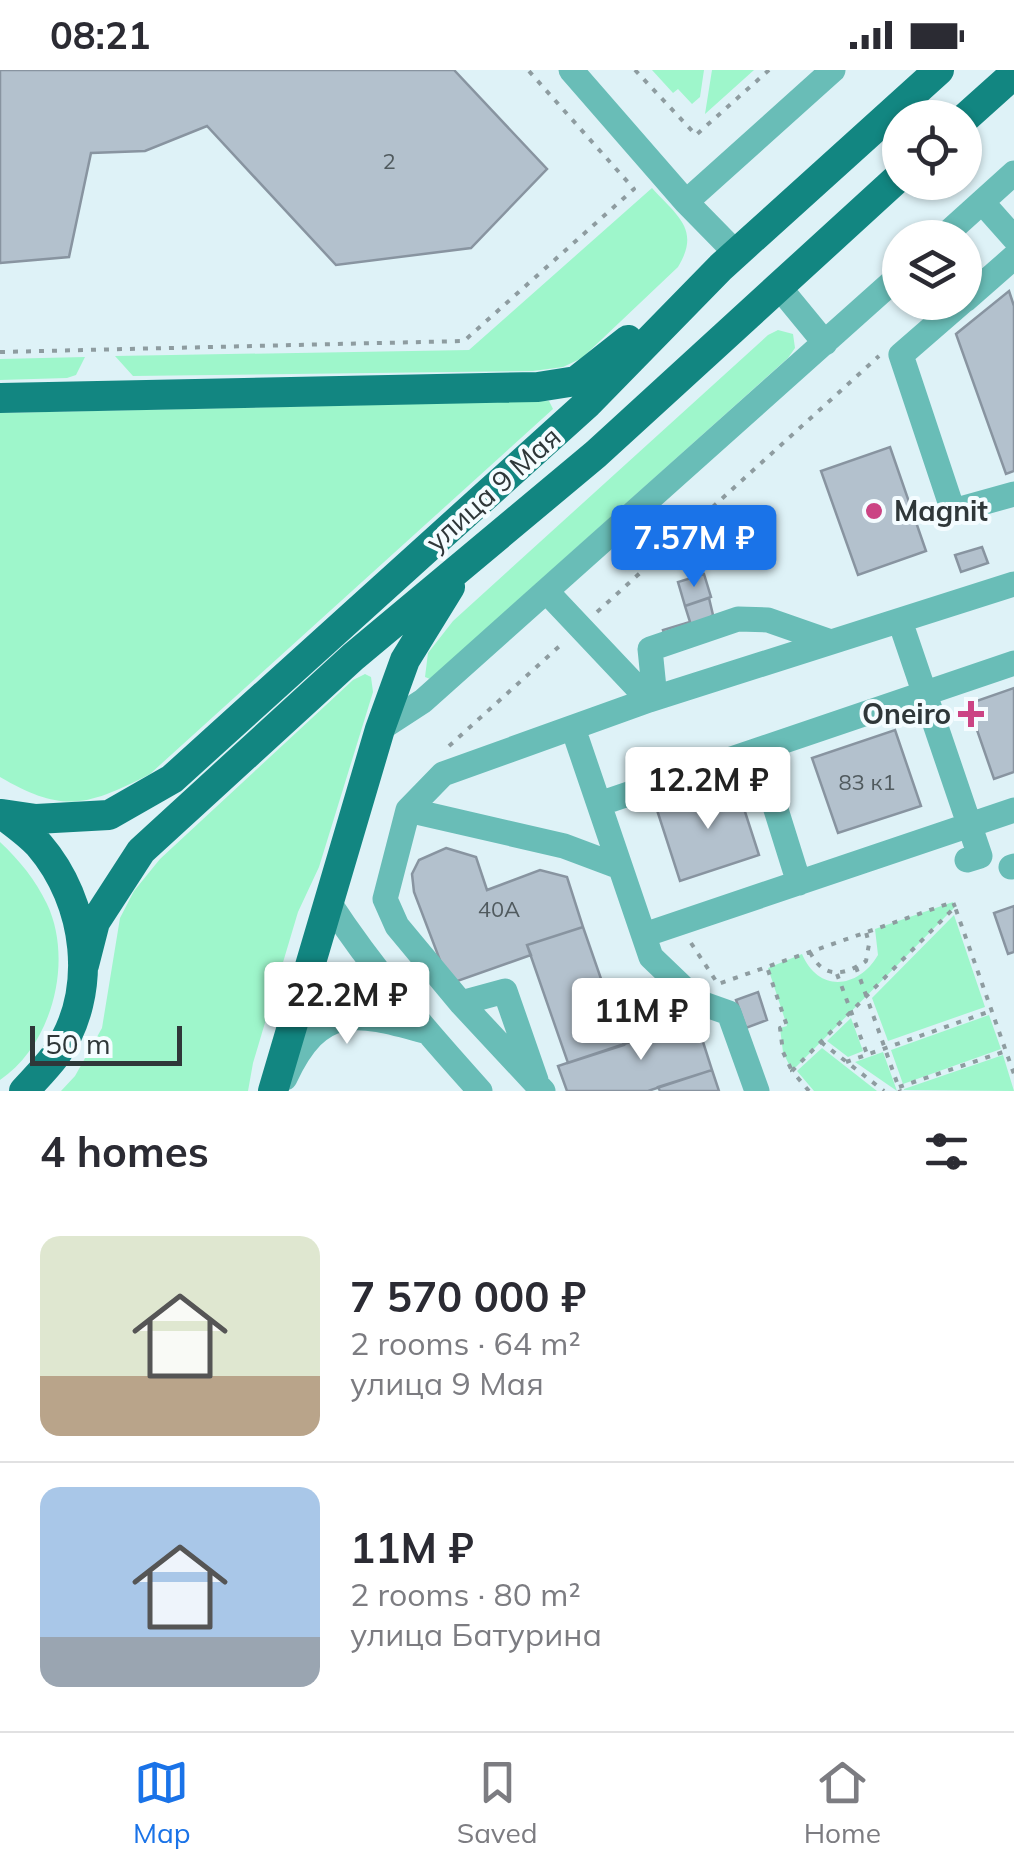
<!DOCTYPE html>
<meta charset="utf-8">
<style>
:root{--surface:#fff;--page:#f2f2f3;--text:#2b2b33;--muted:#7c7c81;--line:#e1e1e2;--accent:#1a73e8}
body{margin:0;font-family:Mulish,sans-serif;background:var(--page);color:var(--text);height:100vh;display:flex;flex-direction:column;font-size:38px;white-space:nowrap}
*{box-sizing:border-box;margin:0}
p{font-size:32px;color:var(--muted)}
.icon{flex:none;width:55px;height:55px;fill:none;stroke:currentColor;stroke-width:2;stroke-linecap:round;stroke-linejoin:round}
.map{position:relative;height:1021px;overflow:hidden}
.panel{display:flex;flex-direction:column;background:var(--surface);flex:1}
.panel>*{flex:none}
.controls{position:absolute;left:882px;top:30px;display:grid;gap:20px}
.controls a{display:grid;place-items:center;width:100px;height:100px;border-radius:50%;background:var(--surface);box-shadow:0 2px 8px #0004;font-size:50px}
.scale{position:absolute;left:30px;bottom:25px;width:152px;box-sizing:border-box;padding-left:10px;border:5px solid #2f3739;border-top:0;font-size:28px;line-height:35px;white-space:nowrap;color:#2f3739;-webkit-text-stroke:8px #f4fcff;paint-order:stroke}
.price{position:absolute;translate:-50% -85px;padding:0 22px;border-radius:10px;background:#fff;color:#222;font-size:32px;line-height:65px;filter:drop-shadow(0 2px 5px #0008)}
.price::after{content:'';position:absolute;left:50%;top:60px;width:30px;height:22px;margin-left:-15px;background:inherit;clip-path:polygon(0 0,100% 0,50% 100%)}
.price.current{background:var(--accent);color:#fff}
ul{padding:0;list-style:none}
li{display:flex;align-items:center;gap:30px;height:250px;padding:0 40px}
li+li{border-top:2px solid var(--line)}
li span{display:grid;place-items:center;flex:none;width:280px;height:200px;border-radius:20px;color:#555}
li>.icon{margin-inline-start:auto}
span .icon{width:120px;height:120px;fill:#fffc;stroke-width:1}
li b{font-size:42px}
h2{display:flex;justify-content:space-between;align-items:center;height:120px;padding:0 40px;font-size:42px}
.status{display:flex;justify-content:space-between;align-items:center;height:70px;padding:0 50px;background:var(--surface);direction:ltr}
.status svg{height:28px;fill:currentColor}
.tabs{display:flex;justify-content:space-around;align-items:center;height:140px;border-top:2px solid var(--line);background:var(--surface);font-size:28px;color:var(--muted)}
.tabs a{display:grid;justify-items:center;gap:5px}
.tabs .current{color:var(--accent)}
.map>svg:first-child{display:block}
.green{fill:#9ef6cb}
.building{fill:#b3c1cd;stroke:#8894a0;stroke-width:2.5}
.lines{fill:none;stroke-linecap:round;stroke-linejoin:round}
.path{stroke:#8e9ca0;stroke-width:4;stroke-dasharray:5 8;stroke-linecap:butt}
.minor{stroke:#69bdb7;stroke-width:25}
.major{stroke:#128681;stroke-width:30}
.poi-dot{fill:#cb4484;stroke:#f4fcff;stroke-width:4}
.labels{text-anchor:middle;stroke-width:8;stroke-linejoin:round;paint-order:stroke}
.number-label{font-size:22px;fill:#505a5e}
.street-label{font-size:28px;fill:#2f3739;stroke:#f4fcff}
.poi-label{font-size:28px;font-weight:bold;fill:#2f3739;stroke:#f4fcff;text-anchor:start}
</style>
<div class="status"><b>08:21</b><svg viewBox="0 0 49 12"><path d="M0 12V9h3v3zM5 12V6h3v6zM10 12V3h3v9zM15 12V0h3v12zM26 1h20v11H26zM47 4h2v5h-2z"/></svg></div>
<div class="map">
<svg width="1014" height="1021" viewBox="0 0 1014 1021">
<rect width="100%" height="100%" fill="#def2f7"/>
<path class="green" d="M 652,0 L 704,0 L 700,27 L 692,34 L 678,19 L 673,23 Z
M 712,0 L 754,0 L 705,44 Z
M 652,118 C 677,146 701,159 678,197 L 582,288 L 563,297 L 533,301 L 133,306 L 115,286 L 469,280 Z
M 778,260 L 793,264 L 795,278 L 788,288 L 430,609 L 425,607 L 428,583 L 453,551 L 768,265 Z
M 85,287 L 76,305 L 67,308 L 0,310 L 0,289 Z
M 549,331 L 553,339 L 150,704 C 88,736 63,744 0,707 L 0,343 Z
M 365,604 L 371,607 L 373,622 L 319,797 L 298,842 L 253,993 L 248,1021 L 61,1021 L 75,1006 L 102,958 L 120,848 L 134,821 L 160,789 L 353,610 Z
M 0,772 C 20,791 35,809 47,834 C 74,891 52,975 0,1010 Z
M 953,832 L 955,837 L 792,1001 L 783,982 L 780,958 L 787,956 L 768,898 L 802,884 C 819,924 859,918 878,885 L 875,859 Z
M 954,845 L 985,937 L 888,971 L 872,928 Z
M 989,945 L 1001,979 L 903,1014 L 891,980 Z
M 851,948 L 863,981 L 848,987 L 827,971 Z
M 822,978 L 877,1021 L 814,1021 L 797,1001 Z
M 883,982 L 897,1021 L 855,992 Z
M 1003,985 L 1014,1021 L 904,1020 L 904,1019 Z"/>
<path class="building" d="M 0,0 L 454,0 L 547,99 L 471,178 L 336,195 L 207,56 L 145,81 L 91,83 L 69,187 L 0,193 Z
M 1009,221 L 1014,236 L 1014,401 L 1006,404 L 956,264 Z
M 890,377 L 926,481 L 858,505 L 821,401 Z
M 982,477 L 988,493 L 961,502 L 955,485 Z
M 704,504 L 711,527 L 685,536 L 678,512 Z
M 709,528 L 713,545 L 670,582 L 663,560 L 690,552 L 685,536 Z
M 1014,618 L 1014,702 L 994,709 L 968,634 Z
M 895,660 L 921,736 L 838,763 L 812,688 Z
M 736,714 L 759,785 L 680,811 L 657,740 Z
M 446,778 L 476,787 L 487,820 L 540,800 L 567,807 L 583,857 L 527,875 L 531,885 L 449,914 L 414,822 L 412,804 L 419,790 Z
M 1014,836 L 1014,882 L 1008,884 L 994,843 Z
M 583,857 L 624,975 L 568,993 L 527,875 Z
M 758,922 L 767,950 L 746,958 L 736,930 Z
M 696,950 L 712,1000 L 648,1021 L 567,1021 L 558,996 Z
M 712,1000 L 719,1021 L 660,1021 L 658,1017 Z"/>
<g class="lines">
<path class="path" d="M 635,0 L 696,65 L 769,0
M 0,282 L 464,271 L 634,119 L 528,0
M 597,542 L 879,286
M 449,676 L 564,572
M 691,873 L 718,914 L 953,832 L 955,837
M 810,882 C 823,909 844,906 866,891 L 869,874 L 866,862
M 856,897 L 900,1021
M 768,900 L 787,956 L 780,958 L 783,982 L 792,1001
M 837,904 L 867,984
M 821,972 L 884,1021
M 846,992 L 988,942
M 899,1017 L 1003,982
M 809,1021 L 792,1001 L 955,837 L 1014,1004"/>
<path class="minor" d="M 571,0 L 686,132 L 736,183
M 686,132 L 833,0
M 982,132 L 1014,168
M 942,168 L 1014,103
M 779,217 L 825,273
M 965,230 L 1014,187
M 962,232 L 901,285 L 953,441 L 1014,424
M 547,522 L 649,630
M 900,551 L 980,786 L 967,790
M 655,628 L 650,579 L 738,549 L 768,550 L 831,572
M 573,658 L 651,887 L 698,932 L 729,943 L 757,1021
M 380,659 L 423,631 L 900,205
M 758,682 L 799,813
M 599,734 L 1014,593
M 408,740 L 564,776 L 620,797
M 1011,797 L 1014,796
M 328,831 C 373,900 425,960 480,1021
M 644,865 L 1014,740
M 461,933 L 505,921 L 536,1010
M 285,1008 C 320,933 355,942 424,961
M 543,1021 L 461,933 L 397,856 L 385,829 L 408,740 L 443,704 L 649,630 L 1014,514"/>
<path class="major" d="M 965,48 L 1014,4
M 0,328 L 538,317 L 576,311 L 628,270
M 2,744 L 36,749 L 109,745 L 172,709 L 588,333 L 721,197 L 939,0
M 3,745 C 15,754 29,764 39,775 C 88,832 100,922 55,986 C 46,998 34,1010 24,1021
M 84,895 L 95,852 L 141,781 L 353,587 L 596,384 L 900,106
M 273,1021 L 380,659 L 405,590 L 450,517"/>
</g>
<g class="poi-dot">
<circle cx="874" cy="441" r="10"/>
<path d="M966 629h10v10h10v10h-10v10h-10v-10h-10v-10h10z"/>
</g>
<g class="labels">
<g class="number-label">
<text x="389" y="99">2</text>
<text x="867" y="720">83 к1</text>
<text x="499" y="847">40А</text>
</g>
<g class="street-label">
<text transform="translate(493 419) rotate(-42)" y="10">улица 9 Мая</text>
</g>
<g class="poi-label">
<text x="894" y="451">Magnit</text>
<text x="951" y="654" text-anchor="end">Oneiro</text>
</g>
</g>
</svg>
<div class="controls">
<a><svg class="icon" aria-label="locate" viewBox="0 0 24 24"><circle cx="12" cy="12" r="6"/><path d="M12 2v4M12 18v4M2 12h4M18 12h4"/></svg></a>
<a><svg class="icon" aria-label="layers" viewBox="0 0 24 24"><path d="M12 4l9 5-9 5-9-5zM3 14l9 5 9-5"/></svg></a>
</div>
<div class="scale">50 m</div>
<b class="price current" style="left:694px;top:520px">7.57M ₽</b>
<b class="price" style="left:708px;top:762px">12.2M ₽</b>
<b class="price" style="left:347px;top:977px">22.2M ₽</b>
<b class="price" style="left:641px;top:993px">11M ₽</b>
</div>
<section class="panel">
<h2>4 homes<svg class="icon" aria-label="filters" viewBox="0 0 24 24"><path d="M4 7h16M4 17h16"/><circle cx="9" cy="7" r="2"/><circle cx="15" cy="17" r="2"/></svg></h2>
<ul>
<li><span style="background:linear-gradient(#dfe7d0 70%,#b9a48a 0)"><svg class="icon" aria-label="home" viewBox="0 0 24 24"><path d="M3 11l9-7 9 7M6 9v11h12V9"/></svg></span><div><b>7 570 000 ₽</b><p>2 rooms · 64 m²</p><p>улица 9 Мая</p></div></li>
<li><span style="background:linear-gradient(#a9c7e8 75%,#9aa5b1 0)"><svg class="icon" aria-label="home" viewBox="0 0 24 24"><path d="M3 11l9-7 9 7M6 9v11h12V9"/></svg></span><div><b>11M ₽</b><p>2 rooms · 80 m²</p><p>улица Батурина</p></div></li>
</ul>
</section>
<nav class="tabs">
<a class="current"><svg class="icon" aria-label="map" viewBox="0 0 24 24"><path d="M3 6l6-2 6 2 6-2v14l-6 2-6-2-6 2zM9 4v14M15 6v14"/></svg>Map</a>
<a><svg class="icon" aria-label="saved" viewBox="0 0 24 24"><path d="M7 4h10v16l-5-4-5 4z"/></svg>Saved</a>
<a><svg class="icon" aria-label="home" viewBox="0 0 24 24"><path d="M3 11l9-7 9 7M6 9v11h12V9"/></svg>Home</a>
</nav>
